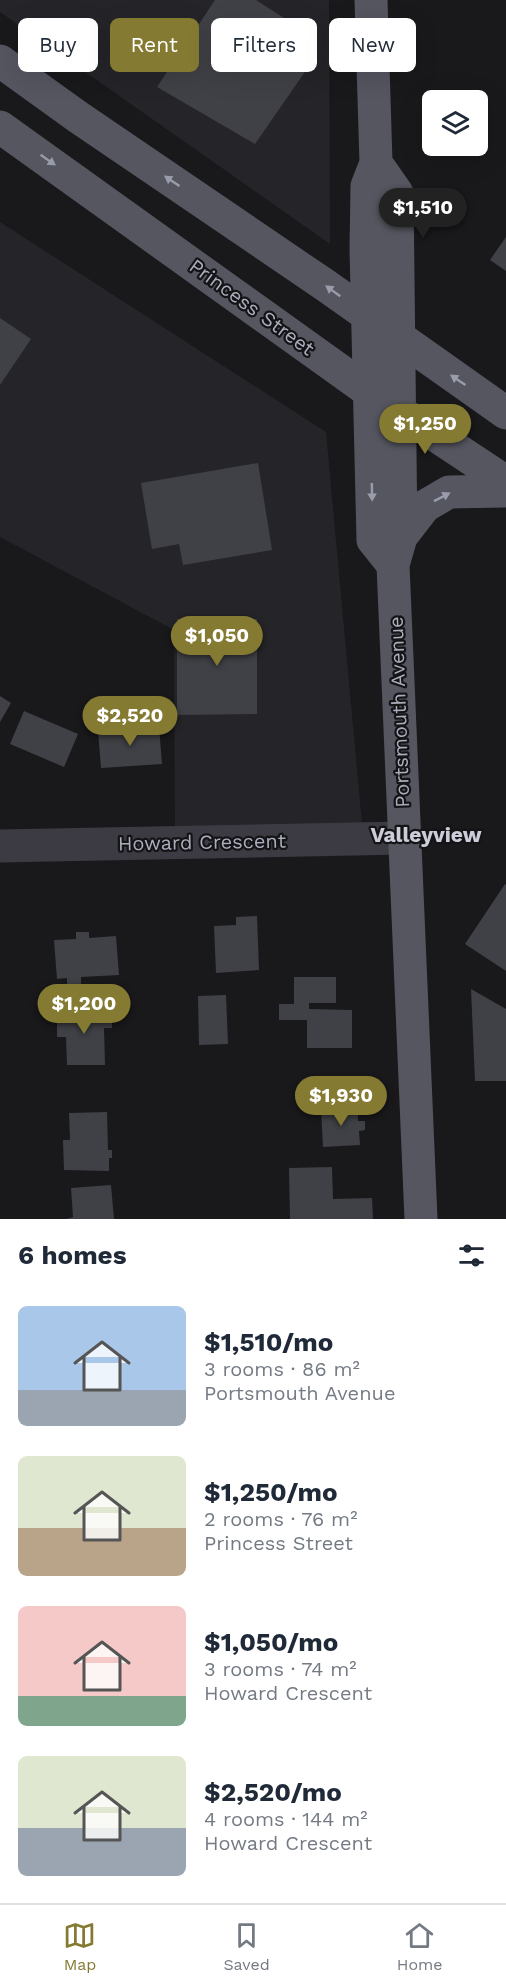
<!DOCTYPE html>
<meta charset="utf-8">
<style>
:root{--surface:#fff;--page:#f2f2f3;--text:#1f2937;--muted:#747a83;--line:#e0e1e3;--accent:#847a32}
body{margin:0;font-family:"Work Sans",sans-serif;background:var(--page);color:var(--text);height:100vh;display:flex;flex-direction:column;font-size:22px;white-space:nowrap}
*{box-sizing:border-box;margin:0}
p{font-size:20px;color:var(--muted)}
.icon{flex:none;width:33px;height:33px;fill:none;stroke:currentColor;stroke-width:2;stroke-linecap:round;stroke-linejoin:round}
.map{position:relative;height:1219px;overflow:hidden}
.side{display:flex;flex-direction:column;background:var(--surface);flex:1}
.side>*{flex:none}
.guide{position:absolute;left:18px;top:18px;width:471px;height:54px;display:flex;gap:12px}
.fabs{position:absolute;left:422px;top:90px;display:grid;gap:12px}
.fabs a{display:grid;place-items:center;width:66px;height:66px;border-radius:9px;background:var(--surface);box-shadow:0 6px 24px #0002;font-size:30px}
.price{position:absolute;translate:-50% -51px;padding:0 14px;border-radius:21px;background:var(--accent);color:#fff;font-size:20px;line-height:39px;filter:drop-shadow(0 2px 3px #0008)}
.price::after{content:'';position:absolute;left:50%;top:36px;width:18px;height:14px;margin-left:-9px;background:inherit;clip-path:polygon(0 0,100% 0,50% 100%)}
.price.current{background:#222;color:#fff}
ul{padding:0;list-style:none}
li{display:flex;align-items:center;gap:18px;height:150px;padding:0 18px}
li span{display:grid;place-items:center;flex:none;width:168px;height:120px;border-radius:9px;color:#555}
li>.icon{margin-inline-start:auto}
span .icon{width:72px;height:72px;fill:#fffc;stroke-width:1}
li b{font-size:26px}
h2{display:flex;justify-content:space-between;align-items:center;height:72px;padding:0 18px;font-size:26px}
.tag{padding:0 21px;border-radius:9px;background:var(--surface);box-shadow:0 6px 24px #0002;font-size:21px;line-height:54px}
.tag.current{background:var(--accent);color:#fff}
.menu{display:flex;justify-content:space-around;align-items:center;height:84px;border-top:2px solid var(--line);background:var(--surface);font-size:16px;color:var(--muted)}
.menu a{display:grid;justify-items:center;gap:3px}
.menu .current{color:var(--accent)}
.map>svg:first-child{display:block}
.built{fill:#252529}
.building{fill:#404146}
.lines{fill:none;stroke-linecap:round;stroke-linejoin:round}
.minor{stroke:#3c3b43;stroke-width:33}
.major{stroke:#555660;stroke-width:33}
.oneway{fill:#999caa}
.labels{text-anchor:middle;stroke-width:4.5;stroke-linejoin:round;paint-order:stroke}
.street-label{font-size:20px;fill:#aaadbc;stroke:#141417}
.neighbourhood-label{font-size:21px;font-weight:bold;fill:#cccdd8;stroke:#141417}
</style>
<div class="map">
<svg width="506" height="1219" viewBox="0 0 506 1219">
<rect width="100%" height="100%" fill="#19191c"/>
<path class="built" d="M 0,0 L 329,0 L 330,244 L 0,12 Z
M 0,222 L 326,432 L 362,824 L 175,831 L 174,630 L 0,537 Z"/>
<path class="building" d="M 215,0 L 256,0 L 309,34 L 309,66 L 255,144 L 157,87 Z
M 506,237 L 506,271 L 490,260 Z
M 0,318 L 31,339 L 0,385 Z
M 258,463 L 272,550 L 183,565 L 179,544 L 152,549 L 141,483 Z
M 177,619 L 257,619 L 257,714 L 177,715 Z
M 0,696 L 11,703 L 0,722 Z
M 24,711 L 78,734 L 64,767 L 10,744 Z
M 159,726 L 162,764 L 101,768 L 98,731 Z
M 505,884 L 506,885 L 506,971 L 465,944 Z
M 257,916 L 259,970 L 216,973 L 214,926 L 236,925 L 236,917 Z
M 76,932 L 89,932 L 89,938 L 116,936 L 119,975 L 81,977 L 81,986 L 67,986 L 67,978 L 57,979 L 54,940 L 76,939 Z
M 294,977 L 336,977 L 336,1003 L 309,1003 L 309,1009 L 352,1010 L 352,1048 L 307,1048 L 307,1020 L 279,1020 L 279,1004 L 294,1004 Z
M 471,989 L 506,1009 L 506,1081 L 475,1081 Z
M 226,995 L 228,1044 L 199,1045 L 198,996 Z
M 57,1009 L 103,1009 L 103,1014 L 112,1013 L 112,1028 L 104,1028 L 105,1065 L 67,1065 L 66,1037 L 57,1037 Z
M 358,1107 L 358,1121 L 365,1121 L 365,1130 L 359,1131 L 360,1145 L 323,1147 L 321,1109 Z
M 107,1112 L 108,1150 L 112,1150 L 112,1158 L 109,1158 L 109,1171 L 64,1170 L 63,1140 L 70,1140 L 69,1113 Z
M 332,1167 L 333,1199 L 372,1198 L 373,1219 L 290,1219 L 289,1168 Z
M 111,1185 L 114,1219 L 66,1219 L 73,1217 L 71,1188 Z"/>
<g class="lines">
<path class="minor" d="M 0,846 L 404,838"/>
<path class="major" d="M 371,0 L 376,163 L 367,186 L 366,249 L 373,540 L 393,565
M 0,61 L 78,117 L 325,285 L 506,413
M 0,127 L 370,392 L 506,482
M 376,163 L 397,193 L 401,537 L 393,565 L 421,1219
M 401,537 L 425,506 L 449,492 L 506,491"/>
</g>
<defs><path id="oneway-solid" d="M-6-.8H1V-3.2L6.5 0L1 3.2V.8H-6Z" transform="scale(1.5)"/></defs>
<g class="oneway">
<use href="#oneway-solid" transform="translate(48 160) rotate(35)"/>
<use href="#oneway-solid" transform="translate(172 181) rotate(-146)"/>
<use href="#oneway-solid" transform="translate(333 291) rotate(-144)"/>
<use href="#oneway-solid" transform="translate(458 380) rotate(-146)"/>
<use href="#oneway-solid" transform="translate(372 492) rotate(89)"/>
<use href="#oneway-solid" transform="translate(442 497) rotate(-27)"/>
</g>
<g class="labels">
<g class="street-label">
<text transform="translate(252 307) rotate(36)" y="7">Princess Street</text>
<text transform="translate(399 712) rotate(-92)" y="7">Portsmouth Avenue</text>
<text transform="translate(202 842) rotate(-1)" y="7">Howard Crescent</text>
</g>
<g class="neighbourhood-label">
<text x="426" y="842">Valleyview</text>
</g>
</g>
</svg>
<div class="fabs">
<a><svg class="icon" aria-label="layers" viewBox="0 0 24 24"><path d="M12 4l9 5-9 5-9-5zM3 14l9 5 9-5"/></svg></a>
</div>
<b class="price current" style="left:423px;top:239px">$1,510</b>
<b class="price" style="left:425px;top:455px">$1,250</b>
<b class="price" style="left:217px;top:667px">$1,050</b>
<b class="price" style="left:130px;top:747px">$2,520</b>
<b class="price" style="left:84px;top:1035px">$1,200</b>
<b class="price" style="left:341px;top:1127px">$1,930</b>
<div class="guide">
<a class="tag">Buy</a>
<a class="tag current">Rent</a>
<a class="tag">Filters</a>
<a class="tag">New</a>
</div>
</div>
<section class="side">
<h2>6 homes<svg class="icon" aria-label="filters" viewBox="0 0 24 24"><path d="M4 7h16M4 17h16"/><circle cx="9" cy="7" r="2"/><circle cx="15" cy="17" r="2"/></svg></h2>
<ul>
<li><span style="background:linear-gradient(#a9c7e8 70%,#9aa5b1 0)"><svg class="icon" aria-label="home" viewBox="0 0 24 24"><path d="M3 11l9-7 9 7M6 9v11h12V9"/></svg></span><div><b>$1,510/mo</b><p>3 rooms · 86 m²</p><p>Portsmouth Avenue</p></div></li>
<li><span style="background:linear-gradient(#dfe7d0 60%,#b9a48a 0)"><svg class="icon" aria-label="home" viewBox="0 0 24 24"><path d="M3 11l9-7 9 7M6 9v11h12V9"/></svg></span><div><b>$1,250/mo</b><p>2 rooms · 76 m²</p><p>Princess Street</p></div></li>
<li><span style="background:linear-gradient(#f6c9c9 75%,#7fa58c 0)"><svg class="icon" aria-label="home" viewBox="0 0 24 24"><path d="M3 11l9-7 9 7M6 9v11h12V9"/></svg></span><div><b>$1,050/mo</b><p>3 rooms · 74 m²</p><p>Howard Crescent</p></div></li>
<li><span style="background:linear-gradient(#dfe7d0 60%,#9aa5b1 0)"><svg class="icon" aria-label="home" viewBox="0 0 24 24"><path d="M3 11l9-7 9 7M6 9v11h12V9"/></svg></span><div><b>$2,520/mo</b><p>4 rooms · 144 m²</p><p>Howard Crescent</p></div></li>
</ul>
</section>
<nav class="menu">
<a class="current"><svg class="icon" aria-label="map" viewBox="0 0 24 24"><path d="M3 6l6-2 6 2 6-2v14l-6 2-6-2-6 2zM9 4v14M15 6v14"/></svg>Map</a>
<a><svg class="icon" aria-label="saved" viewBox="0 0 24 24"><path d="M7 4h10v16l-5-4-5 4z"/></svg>Saved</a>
<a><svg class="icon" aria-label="home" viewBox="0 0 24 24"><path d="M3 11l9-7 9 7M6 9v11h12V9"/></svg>Home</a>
</nav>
